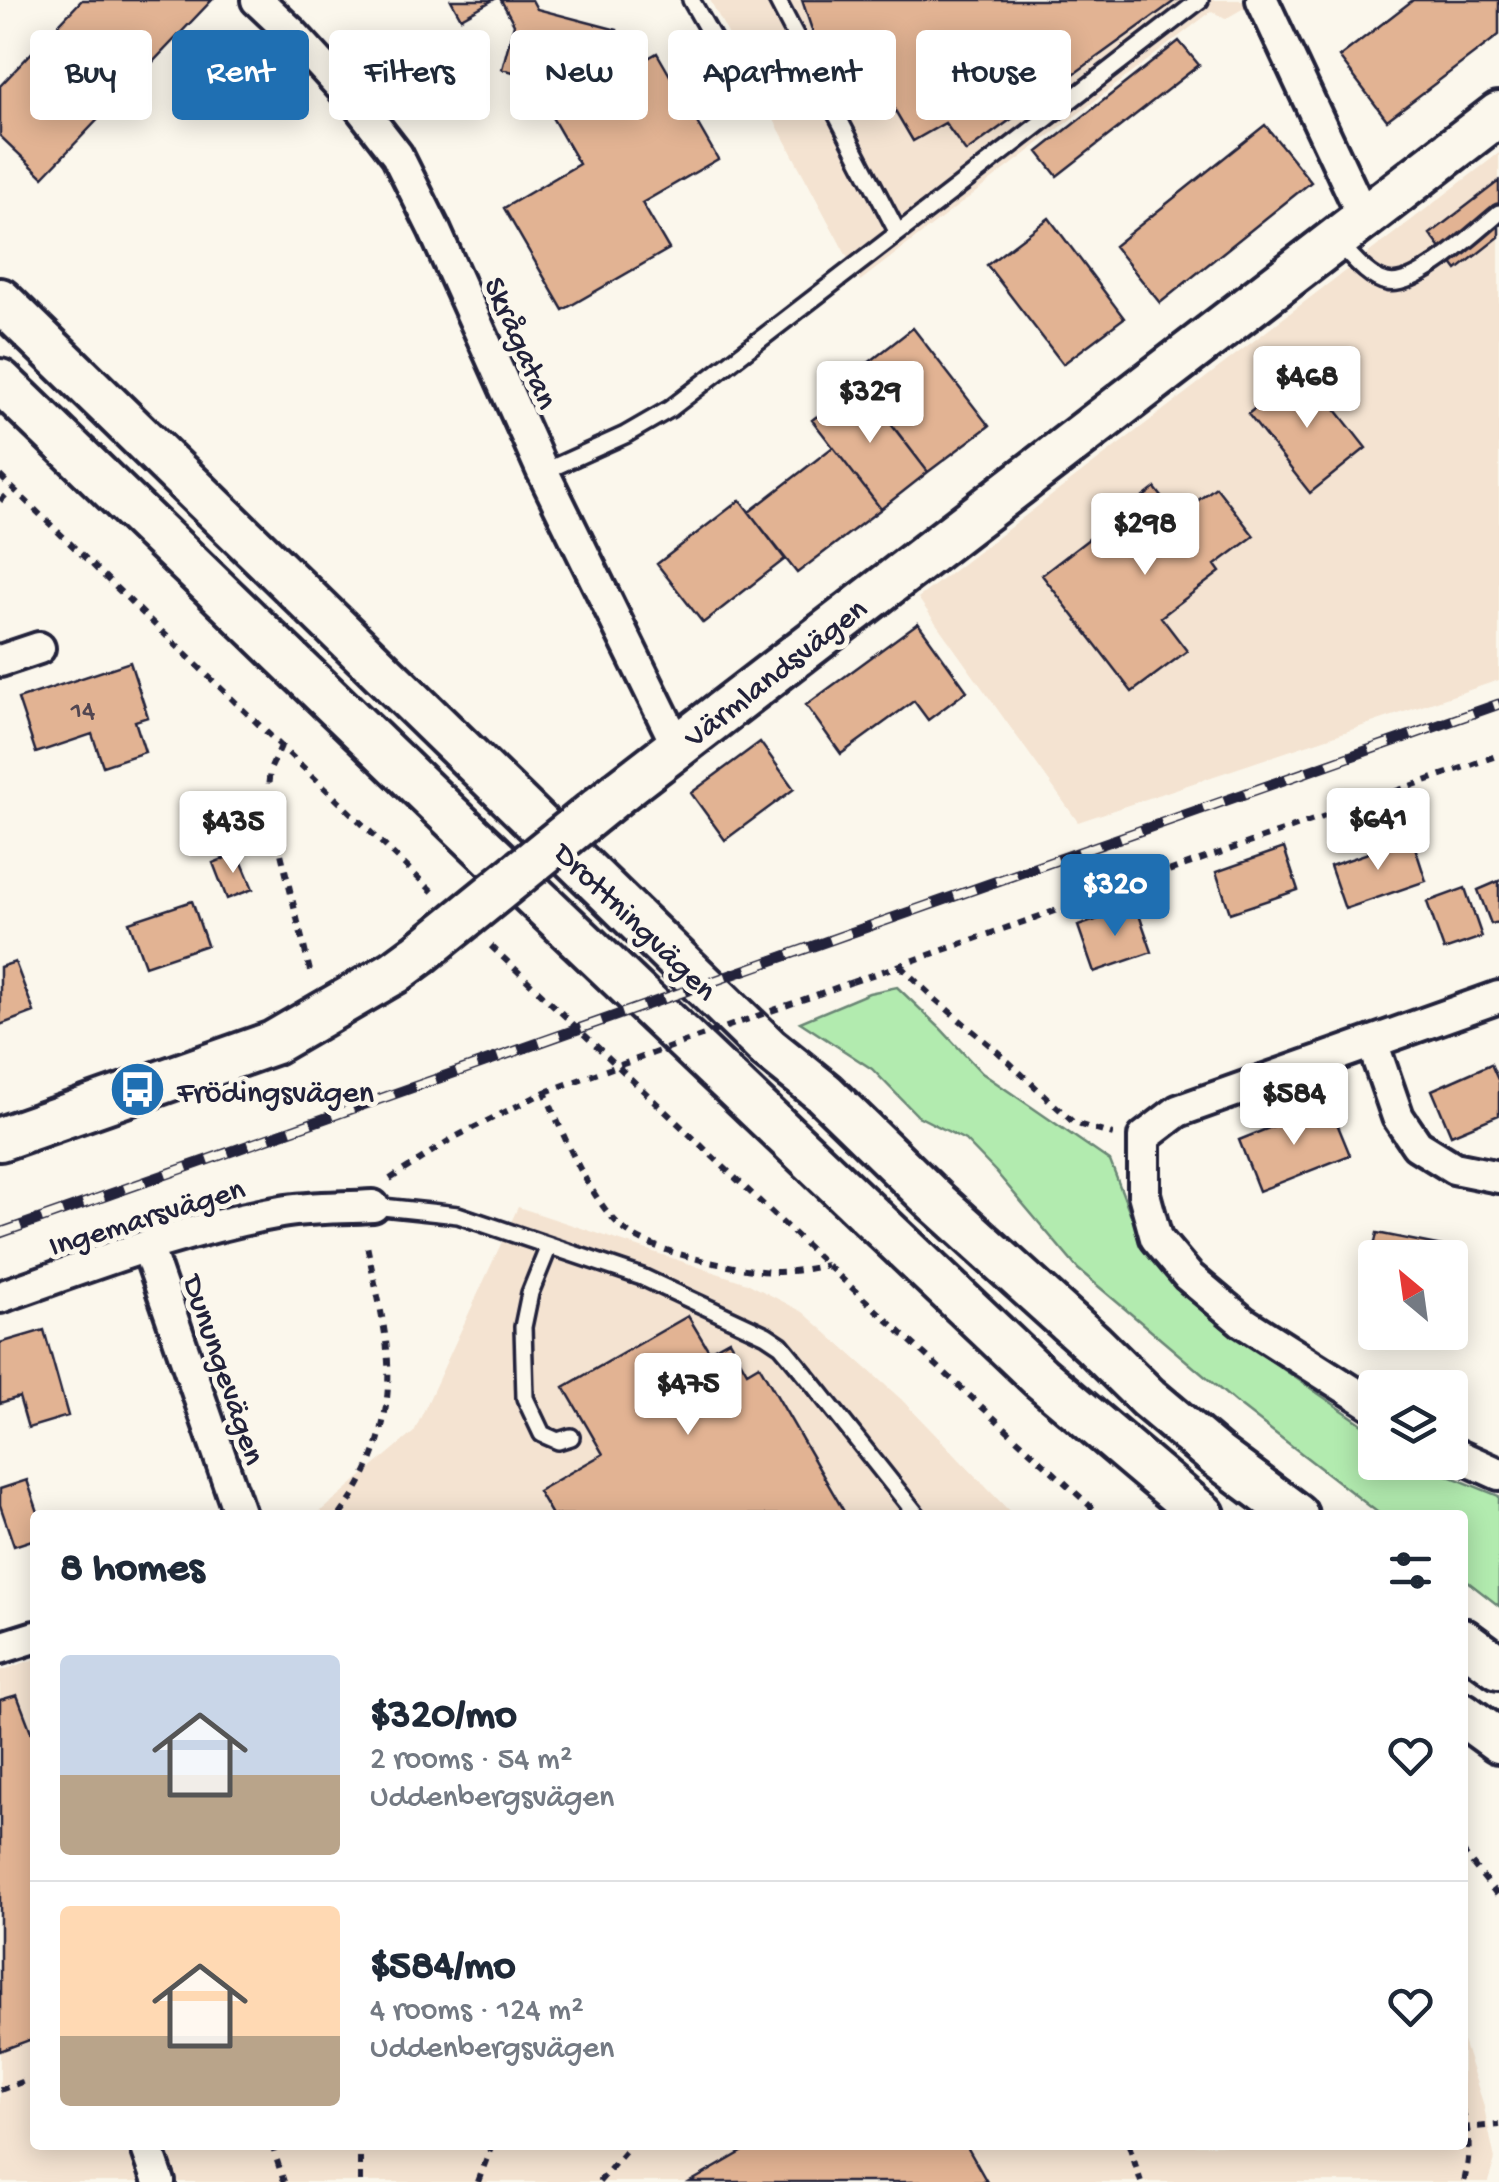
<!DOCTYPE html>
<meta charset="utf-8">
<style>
:root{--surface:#fff;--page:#f2f2f3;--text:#1f2937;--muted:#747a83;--line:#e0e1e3;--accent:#1f6fb2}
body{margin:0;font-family:"Gochi Hand",sans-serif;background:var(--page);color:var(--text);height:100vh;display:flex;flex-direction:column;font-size:38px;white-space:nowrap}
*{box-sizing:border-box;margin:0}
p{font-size:32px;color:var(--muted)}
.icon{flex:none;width:55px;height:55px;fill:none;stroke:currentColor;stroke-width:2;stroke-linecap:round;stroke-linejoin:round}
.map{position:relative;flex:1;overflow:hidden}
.drawer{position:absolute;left:30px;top:1510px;width:1438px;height:640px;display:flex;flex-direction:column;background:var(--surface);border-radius:10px;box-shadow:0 5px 25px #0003}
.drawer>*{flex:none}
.guide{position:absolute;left:30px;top:30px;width:1440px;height:90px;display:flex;gap:20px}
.needle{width:65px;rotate:331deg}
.fabs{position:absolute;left:1358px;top:1240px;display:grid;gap:20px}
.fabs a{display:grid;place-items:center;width:110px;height:110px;border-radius:10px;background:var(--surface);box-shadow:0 5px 25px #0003;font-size:50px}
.price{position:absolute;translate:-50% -85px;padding:0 22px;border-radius:10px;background:#fff;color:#222;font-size:32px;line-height:65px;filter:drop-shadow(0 2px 5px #0008)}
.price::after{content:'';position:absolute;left:50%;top:60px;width:30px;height:22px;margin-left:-15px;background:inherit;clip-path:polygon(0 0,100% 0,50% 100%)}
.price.on{background:var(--accent);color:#fff}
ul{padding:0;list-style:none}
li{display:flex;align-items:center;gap:30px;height:250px;padding:0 30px}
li+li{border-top:2px solid var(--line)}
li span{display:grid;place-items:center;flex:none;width:280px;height:200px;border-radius:10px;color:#555}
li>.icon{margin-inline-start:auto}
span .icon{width:120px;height:120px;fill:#fffc;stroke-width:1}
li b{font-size:42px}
h2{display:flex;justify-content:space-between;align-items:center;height:120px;padding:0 30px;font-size:42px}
.tag{padding:0 35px;border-radius:10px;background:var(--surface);box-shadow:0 5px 25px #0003;font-size:35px;line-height:90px}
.tag.on{background:var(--accent);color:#fff}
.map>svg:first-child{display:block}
.built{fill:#f4e3d1}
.green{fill:#b2ebaf;stroke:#6a8675;stroke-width:2.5}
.building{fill:#e2b393;stroke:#22223b;stroke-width:2.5}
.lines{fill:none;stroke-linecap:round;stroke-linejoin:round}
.lane-casing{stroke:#22223b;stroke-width:22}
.street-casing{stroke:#22223b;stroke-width:38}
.secondary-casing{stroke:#22223b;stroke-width:50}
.path{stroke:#22223b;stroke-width:6;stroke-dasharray:8 8;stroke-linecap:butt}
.lane{stroke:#fbf7ec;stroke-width:15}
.street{stroke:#fbf7ec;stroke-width:30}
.secondary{stroke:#fbf7ec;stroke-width:42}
.rail-casing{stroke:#22223b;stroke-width:11}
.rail{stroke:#fbf7ec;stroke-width:8;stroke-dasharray:22;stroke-linecap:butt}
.secondary-bridge-casing{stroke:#22223b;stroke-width:50;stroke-linecap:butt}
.path-bridge{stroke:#22223b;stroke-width:6;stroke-dasharray:8 8;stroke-linecap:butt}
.secondary-bridge{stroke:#fbf7ec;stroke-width:42}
.labels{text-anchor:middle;stroke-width:10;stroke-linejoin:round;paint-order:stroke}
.number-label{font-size:28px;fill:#524651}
.street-label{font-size:32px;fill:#22223b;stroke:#fbf7ec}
.poi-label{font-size:32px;fill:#22223b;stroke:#fbf7ec;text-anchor:start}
</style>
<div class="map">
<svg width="1499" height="2182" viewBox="0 0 1499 2182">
<rect width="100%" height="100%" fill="#fbf7ec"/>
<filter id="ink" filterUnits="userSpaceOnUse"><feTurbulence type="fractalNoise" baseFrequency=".01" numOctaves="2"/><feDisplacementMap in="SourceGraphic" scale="20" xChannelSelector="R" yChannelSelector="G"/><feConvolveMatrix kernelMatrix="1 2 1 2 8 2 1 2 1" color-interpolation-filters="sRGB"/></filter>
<g filter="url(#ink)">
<path class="built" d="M 710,0 L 1258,0 L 1225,19 L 1212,11 L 860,281 Z
M 1499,153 L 1499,680 L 1078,822 L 918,598 Z
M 518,1207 L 747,1283 L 803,1312 L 901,1399 L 1013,1515 L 316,1515 L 414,1432 Z
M 35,1659 L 35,2145 L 1462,2145 L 1463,2041 L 1483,2103 L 1495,2159 L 1488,2182 L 0,2182 L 0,1671 Z"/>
<path class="green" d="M 897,987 L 940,1028 L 982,1073 L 1110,1161 L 1134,1223 L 1180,1293 L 1227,1330 L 1375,1433 L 1375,1462 L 1417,1463 L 1499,1496 L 1499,1606 L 1463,1578 L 1462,1515 L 1381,1515 L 1235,1402 L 1078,1269 L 996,1172 L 965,1140 L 918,1116 L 872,1069 L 800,1022 L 869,993 Z"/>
<path class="building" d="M 82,0 L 212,0 L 43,177 L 0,136 L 0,86 Z
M 451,0 L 493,0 L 461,18 Z
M 501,0 L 532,0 L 537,9 L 617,30 L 603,83 L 589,92 L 502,69 L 514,24 Z
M 802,0 L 1176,0 L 966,152 L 945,123 L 913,141 L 852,37 L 820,54 Z
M 1413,0 L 1499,0 L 1499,35 L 1387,120 L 1339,57 Z
M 1179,41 L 1199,65 L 1057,176 L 1038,152 Z
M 657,53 L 718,159 L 642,203 L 669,249 L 563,310 L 504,208 L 579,164 L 550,114 Z
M 1265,125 L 1311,182 L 1160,303 L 1114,246 Z
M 1499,181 L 1499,237 L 1457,270 L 1430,234 Z
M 1049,218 L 1124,318 L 1063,364 L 987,265 Z
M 913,328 L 989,426 L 928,472 L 853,375 Z
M 1304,369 L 1366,448 L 1310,493 L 1248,414 Z
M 860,383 L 928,472 L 881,509 L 812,420 Z
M 833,447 L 881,509 L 797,573 L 749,512 Z
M 1216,487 L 1254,536 L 1215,565 L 1220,572 L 1161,617 L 1187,651 L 1132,692 L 1042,575 L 1155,488 L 1177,516 Z
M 740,500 L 785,559 L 703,623 L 657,564 Z
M 918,623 L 967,691 L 928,720 L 914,701 L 841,754 L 806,705 Z
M 130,662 L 148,717 L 135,721 L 145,752 L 103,766 L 92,734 L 36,753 L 18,699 Z
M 760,742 L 794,789 L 725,840 L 691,793 Z
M 1412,838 L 1426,881 L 1345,909 L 1330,866 Z
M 1284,848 L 1298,890 L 1230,913 L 1216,872 Z
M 238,853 L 253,889 L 227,899 L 213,863 Z
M 1499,881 L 1499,922 L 1491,924 L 1478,890 Z
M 1465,888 L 1482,937 L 1444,950 L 1427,902 Z
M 192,901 L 207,945 L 145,966 L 129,922 Z
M 1136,906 L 1152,952 L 1094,972 L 1078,926 Z
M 15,962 L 34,1012 L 0,1025 L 0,967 Z
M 1491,1064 L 1499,1082 L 1499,1115 L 1451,1135 L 1432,1090 Z
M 1329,1104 L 1350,1155 L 1259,1191 L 1239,1140 Z
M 1377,1233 L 1462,1250 L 1450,1310 L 1450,1258 L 1375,1258 L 1375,1295 L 1364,1293 Z
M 688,1316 L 709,1351 L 729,1340 L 747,1372 L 759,1365 L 846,1515 L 552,1515 L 538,1491 L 603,1454 L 564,1387 Z
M 44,1330 L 68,1416 L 28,1428 L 19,1397 L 0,1403 L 0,1343 Z
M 27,1480 L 39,1515 L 35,1515 L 35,1539 L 14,1546 L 0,1505 L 0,1489 Z
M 17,1695 L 35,1742 L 35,2038 L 0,2051 L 0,1700 Z
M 754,2145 L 966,2145 L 987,2182 L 690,2182 Z"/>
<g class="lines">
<defs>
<path id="lane" d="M 691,0 L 720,51
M 777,0 L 898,233
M 1338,242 C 1351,255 1368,278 1387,282 C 1416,289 1476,232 1499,213
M 543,472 L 625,435 L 670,409 L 1200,0
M 373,1206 L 458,1215 L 642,1277 L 766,1335 L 781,1345 L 805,1374 L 917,1515
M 549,1246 L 530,1293 L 523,1327 L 525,1398 L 542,1434 L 558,1441 L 571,1437"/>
<path id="street" d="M 257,0 L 292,33 L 359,106 L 397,155 L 434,229 L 543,472 L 677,745
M 1262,0 L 1364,218
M 0,661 L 39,648
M 1372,1042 L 1398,1117 L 1417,1145 L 1454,1168 L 1499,1177
M 147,1246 L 240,1515
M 0,1297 C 92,1265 184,1229 281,1212 C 311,1207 343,1208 373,1206
M 1375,1406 L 1243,1322 L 1188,1276 L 1156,1238 L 1144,1194 L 1144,1137 L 1178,1111 L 1499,997
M 1450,1452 L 1499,1474
M 0,1648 L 35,1637
M 146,2145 L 159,2182"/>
<path id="secondary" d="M 0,300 L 768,1048 L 824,1093 L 935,1201 L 1093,1344 L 1148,1398 L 1217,1456 L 1296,1515
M 0,381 L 469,834 L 1040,1377 L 1203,1515
M 620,791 L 1499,114
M 0,1139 L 273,1043 L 395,972 L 418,955
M 1462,1640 L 1499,1667
M 1462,1714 L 1499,1741"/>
</defs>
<use href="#lane" class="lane-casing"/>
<use href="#street" class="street-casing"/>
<use href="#secondary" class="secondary-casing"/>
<path class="path" d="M 0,476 L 434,893
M 0,501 L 12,489
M 281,746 L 270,770 L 268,788 L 274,825 L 311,975
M 491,946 L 827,1265 L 1100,1515
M 900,966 L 936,1000 L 999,1053 L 1074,1123 L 1113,1135
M 852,982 L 1499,755
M 390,1179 L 453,1138 L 545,1092 C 562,1132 579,1174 605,1209 C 612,1218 622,1229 632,1235 C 664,1254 736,1270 773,1272 C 792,1272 809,1269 827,1265
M 340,1515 C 373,1472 391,1417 388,1362 C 386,1324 373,1278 366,1240
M 1462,1851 L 1499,1897
M 0,2090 L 35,2077
M 1462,2110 C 1471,2134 1470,2157 1464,2182
M 1462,2128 L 1499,2125
M 272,2145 L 284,2182
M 1129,2145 L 1141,2182
M 360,2182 L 360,2145
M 478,2182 L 492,2145
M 599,2182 L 631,2145"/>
<use href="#lane" class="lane"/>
<use href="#street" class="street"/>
<use href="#secondary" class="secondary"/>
<defs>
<path id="rail" d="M 0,1233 L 1499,704"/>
</defs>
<use href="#rail" class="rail-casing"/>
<use href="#rail" class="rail"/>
<defs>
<path id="secondary-bridge" d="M 418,955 L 620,791"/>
</defs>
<use href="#secondary-bridge" class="secondary-bridge-casing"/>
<path class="path-bridge" d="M 545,1092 L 852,982"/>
<use href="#secondary-bridge" class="secondary-bridge"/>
</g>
</g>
<defs>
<symbol id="bus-disc" viewBox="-11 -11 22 22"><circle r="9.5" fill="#1f6fb2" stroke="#fbf7ec"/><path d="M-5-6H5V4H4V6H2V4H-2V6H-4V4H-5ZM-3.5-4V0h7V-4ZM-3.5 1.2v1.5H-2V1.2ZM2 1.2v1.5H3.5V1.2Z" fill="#fff"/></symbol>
</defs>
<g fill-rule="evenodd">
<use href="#bus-disc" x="106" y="1058" width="63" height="63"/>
</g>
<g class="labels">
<g class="number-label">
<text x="83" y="718">14</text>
</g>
<g class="street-label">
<text transform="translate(523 342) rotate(66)" y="11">Skrågatan</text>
<text transform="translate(774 671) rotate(-38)" y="11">Värmlandsvägen</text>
<text transform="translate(637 920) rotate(44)" y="11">Drottningvägen</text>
<text transform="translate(146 1215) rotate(-17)" y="11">Ingemarsvägen</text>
<text transform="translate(226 1369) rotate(71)" y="11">Dunungevägen</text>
</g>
<g class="poi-label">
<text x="177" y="1101">Frödingsvägen</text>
</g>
</g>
</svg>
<div class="fabs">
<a><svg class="needle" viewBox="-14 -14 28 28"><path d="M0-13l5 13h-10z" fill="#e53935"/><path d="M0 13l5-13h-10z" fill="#747a83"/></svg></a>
<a><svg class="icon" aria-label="layers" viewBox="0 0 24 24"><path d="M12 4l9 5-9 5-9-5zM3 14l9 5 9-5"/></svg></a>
</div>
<b class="price" style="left:1307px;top:431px">$468</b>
<b class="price" style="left:870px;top:446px">$329</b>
<b class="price" style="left:1145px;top:578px">$298</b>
<b class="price" style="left:1378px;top:873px">$641</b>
<b class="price" style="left:233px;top:876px">$435</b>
<b class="price on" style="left:1115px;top:939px">$320</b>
<b class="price" style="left:1294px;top:1148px">$584</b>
<b class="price" style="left:688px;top:1438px">$475</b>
<div class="guide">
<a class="tag">Buy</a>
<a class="tag on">Rent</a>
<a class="tag">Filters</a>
<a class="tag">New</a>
<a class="tag">Apartment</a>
<a class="tag">House</a>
</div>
<section class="drawer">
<h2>8 homes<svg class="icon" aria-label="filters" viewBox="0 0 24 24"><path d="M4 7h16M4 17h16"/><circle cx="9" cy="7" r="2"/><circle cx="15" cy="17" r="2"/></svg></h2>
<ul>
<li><span style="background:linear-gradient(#c9d6e8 60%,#b9a48a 0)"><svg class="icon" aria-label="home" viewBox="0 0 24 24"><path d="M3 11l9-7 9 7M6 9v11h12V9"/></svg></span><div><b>$320/mo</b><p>2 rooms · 54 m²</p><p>Uddenbergsvägen</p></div><svg class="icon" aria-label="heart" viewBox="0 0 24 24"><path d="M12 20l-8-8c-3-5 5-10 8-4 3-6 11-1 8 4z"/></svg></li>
<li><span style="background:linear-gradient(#ffd9b3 65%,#b9a48a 0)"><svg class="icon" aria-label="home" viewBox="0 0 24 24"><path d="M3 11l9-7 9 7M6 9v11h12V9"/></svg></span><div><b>$584/mo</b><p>4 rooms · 124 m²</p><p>Uddenbergsvägen</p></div><svg class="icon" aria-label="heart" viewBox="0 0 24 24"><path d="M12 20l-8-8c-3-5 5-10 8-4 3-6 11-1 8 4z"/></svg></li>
</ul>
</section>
</div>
